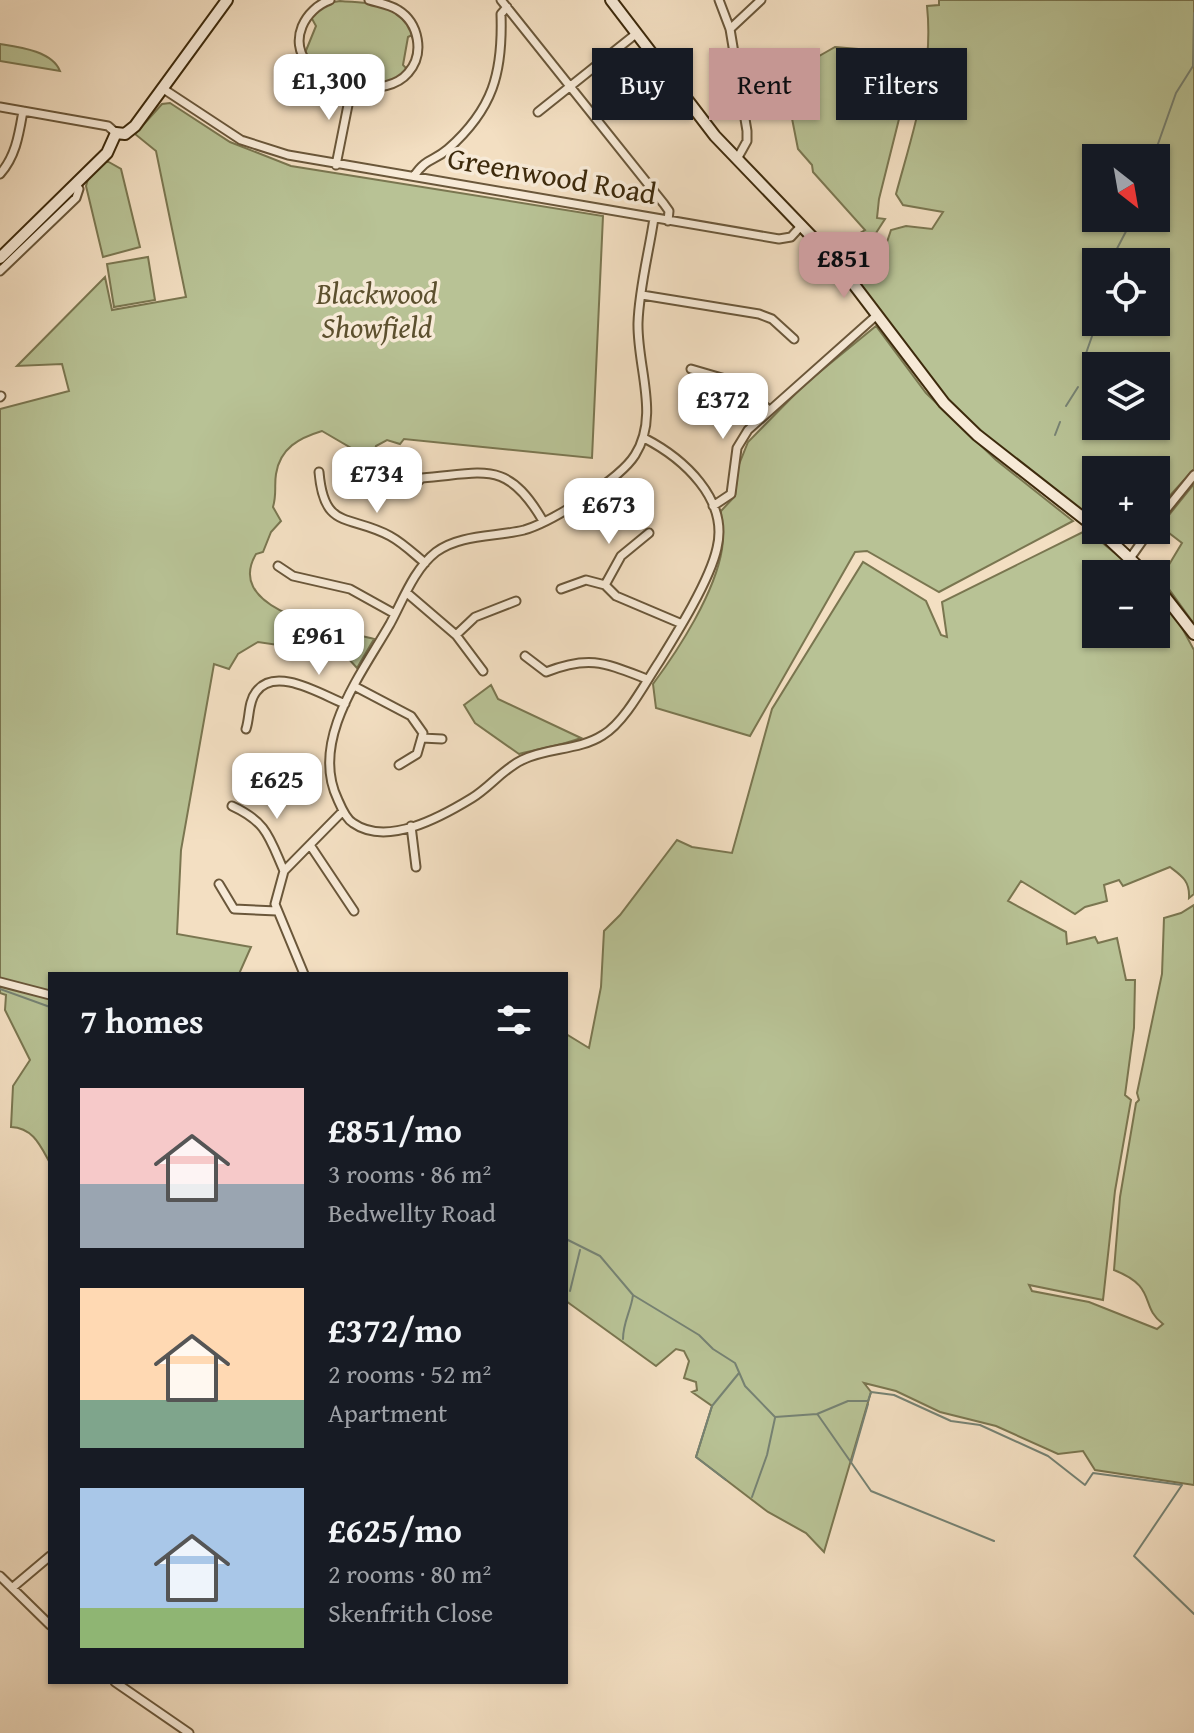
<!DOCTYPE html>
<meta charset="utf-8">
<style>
:root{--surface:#171b24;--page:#242831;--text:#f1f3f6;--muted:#9ea1a6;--accent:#c59692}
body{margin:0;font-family:"Gentium Book Plus",serif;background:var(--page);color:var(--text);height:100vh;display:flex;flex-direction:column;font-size:30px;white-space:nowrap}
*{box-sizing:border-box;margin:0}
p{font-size:26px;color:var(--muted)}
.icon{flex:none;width:44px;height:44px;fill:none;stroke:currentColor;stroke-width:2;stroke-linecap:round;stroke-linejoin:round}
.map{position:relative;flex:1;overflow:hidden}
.panel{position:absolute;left:48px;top:972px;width:520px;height:712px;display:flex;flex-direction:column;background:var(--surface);border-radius:0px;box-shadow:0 2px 6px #0004}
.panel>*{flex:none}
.hud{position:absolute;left:592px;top:48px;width:482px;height:72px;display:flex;gap:16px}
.needle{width:52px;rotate:149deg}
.tools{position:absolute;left:1082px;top:144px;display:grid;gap:16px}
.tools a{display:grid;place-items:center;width:88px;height:88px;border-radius:0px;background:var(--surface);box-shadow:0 2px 6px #0004;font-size:40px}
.price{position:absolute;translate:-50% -68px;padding:0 18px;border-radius:16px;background:#fff;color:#222;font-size:26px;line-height:52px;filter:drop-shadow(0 2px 4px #0008)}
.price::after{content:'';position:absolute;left:50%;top:48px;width:24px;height:18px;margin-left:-12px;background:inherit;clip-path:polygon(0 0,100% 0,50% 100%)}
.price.selected{background:var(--accent);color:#111}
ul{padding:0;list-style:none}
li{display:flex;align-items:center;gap:24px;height:200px;padding:0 32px}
li span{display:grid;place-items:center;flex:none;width:224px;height:160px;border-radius:0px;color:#555}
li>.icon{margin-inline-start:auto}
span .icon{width:96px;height:96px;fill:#fffc;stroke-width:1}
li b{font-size:34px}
h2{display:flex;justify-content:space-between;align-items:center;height:96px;padding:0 32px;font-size:34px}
.tag{padding:0 28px;border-radius:0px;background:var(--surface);box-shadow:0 2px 6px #0004;font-size:28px;line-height:72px}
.tag.selected{background:var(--accent);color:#111}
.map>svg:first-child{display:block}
.green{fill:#b8c295;stroke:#7a7650;stroke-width:2;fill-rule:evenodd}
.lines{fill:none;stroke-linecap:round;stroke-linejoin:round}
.stream{stroke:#768273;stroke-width:2}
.street-casing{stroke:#6a573a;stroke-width:11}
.secondary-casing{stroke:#3d2a0c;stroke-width:14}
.street{stroke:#f7ead7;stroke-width:7}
.secondary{stroke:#f7ead7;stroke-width:10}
.labels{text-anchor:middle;stroke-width:7;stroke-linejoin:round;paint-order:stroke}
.street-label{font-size:30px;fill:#3d2a0c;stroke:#f7ead7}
.park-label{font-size:30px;font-style:italic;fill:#5c502e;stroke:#f7ead7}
</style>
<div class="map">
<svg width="1194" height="1733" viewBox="0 0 1194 1733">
<rect width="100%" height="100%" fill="#f3dfc2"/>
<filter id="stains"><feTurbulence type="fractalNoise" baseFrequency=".0025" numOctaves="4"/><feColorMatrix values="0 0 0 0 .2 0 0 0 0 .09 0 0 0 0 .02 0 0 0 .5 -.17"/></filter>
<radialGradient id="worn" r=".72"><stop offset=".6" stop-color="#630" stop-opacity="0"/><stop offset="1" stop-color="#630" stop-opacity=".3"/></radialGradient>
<path class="green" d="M 939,0 L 1194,0 L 1194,469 L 1156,511 L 1156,470 L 1096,470 L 1096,524 L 996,446 L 951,404 L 847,268 C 851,254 872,242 887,242 L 891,230 L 906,226 L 932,229 L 943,212 L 903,205 L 896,194 C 913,131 934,72 927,6 L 939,5 ZM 1096,158 L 1156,158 L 1156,218 L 1096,218 ZM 1096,262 L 1156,262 L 1156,322 L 1096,322 ZM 1096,366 L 1156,366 L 1156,426 L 1096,426 Z
M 340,1 C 376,4 393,1 414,34 L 408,37 L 403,65 L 407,69 C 402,76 396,83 387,84 C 371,88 336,82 322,73 C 314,68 310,61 305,53 L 316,26 L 311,17 L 328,3 Z
M 0,44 C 19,47 52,51 60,71 L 0,61 Z
M 835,47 L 858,49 L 875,68 L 889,74 L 865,88 L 867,93 L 898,95 L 901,82 L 908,83 L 879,199 L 877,218 L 885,219 L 876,233 L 835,248 L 865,230 L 813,172 L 812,165 L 798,149 L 785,83 L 793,71 Z
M 170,103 L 230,142 L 291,166 L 603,216 L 592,458 L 404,439 L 400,444 L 387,440 L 376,446 L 370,475 L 355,461 L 351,448 L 322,431 C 299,438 280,448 276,474 C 274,486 277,493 273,507 L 281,521 L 271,532 L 263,552 L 256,554 C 222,612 340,630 374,639 L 357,668 L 348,658 L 339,654 L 258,642 L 238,654 L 229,669 L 214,664 L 181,850 L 177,934 L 251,947 L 239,974 L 50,974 L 50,1163 C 40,1145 33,1128 11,1127 L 13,1086 L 30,1060 L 5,1010 L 6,995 L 0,993 L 0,409 L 69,391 L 62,364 L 17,366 L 105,277 L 112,310 L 186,297 L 156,151 L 135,134 L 162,104 Z
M 107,161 L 121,169 L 140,247 L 103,257 L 86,186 L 88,179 Z
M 148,257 L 155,300 L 114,307 L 107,264 Z
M 876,326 L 926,393 L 996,460 L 1073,521 L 939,592 L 867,551 L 855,552 L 750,736 L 656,708 L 653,684 C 679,649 715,593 722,549 C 724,536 721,524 721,511 L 735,496 L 738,467 L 748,442 L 805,384 Z
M 1194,484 L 1194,624 L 1161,578 L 1182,543 L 1160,526 Z
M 1087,530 L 1140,574 L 1096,574 L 1096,634 L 1156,634 L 1156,592 L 1174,613 L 1194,650 L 1194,894 L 1189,898 C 1190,881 1182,876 1170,867 L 1123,886 L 1119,880 L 1104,885 L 1107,901 L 1085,907 L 1075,914 L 1021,881 L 1008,901 L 1066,932 L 1067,944 L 1095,937 L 1098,943 L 1117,938 L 1126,980 L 1135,980 L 1134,1028 L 1125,1095 L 1131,1100 L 1115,1191 L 1103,1300 L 1029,1285 L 1032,1291 L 1089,1302 L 1157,1329 L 1163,1324 C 1139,1306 1158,1287 1114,1270 L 1120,1197 L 1136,1103 L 1139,1100 L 1137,1093 L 1162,974 L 1164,918 L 1181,913 L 1194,905 L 1194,1485 L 1095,1470 L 1083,1451 L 1058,1454 L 996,1426 L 940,1412 L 896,1391 L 864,1383 L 871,1392 L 824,1552 L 806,1533 L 768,1512 L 696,1457 L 712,1406 L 692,1392 L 697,1390 L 696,1382 L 684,1378 L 689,1361 L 684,1351 L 676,1349 L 656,1366 L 566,1301 L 566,1034 L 589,1048 L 601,987 L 604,931 L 620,915 L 677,840 L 692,847 L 732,853 L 772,709 L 863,562 L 926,601 L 941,635 L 947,637 L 942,602 Z
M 491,685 L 498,699 L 581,738 C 561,746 540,748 519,754 L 475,723 L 464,705 Z"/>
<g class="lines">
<path class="stream" d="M 1153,158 L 1176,93 L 1193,66 L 1194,13
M 1110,262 L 1133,218
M 1083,376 L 1084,359 L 1097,322
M 1066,406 L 1078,387
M 1055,435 L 1060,422
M 0,989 L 50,1007
M 566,1239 L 600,1256 L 633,1295 L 699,1335 L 713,1349 L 735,1363 L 745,1386 L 775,1417 L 817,1414 L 848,1401 L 868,1401 L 871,1392 L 894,1395 L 951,1421 L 980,1425 L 1048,1456 L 1085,1485 L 1093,1473 L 1182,1485 L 1134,1556 L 1194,1614
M 570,1291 L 580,1250
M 623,1339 C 623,1322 631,1311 633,1295
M 818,1415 L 871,1491 L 994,1541
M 851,1463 L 868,1404
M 726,1480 L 696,1457 L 712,1406 L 739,1373
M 752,1497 L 767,1455 L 775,1418"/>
<defs>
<path id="street" d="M 330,0 C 305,9 288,40 308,64 C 327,89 387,98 408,73 C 425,54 419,23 398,10 C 389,4 378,3 369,0
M 501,0 L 664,204 L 669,211 L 668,221
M 719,0 L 730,29 L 747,131 L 747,141 L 737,159
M 730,29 L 761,0
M 162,88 L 241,140 L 288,155 L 779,239 L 791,237 L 802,225
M 0,107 L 108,126 L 116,133
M 538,112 L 637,33
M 336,165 L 352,85
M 0,174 C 16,156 19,134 23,111
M 414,176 C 427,157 433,162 448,149 C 493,109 503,73 501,14 L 507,7
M 0,271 L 76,198 L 79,189 L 76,184
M 642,295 L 759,314 L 772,319 L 794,339
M 691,369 L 739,383 L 769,410
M 0,397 L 1,396
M 644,438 C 683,458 729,499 717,548 C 710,580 677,633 659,662 C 645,683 625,722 603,735 C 578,751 548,747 522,760 C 503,769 490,787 472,798 C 441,817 387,847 353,823 C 346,819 341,807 338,800 C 309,741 362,673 390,624 C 403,600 414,569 436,552 C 460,534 496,537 524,530 C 552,522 620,479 635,455 C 660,416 637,367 638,323 C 639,289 649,252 654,218
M 319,472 C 324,531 349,514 390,536 C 403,543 414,554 425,563
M 416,483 L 422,478 C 485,473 507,459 543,521
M 713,506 L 731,494 L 737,448 L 748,430 L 877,315
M 1156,522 L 1194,475
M 1131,557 L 1150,530
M 278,566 L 293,576 L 350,589 L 395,614
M 605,585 L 621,556 L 649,533
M 561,589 L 586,580 L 605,585 L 616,596 L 682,624
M 407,593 L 456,635 L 483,671
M 456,635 L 475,617 L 516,601
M 525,656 L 546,672 C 590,655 605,663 647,679
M 354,686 L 411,716 L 423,733 L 417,754 L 399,765
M 246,729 C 250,717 248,702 256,692 C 275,665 322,695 345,704
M 422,738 L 442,739
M 232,806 C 267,822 269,837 284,871
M 411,826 L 416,867
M 310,845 L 354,911
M 219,884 L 234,909 L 277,911
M 304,974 L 275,904 L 284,871 L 343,811
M 0,982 L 50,995
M 0,1576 L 50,1625
M 12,1588 L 50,1556
M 115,1682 L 189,1733"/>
<path id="secondary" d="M 611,0 L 715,136 L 839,265 L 944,403 L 977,435 L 1096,528
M 116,133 L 125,134 L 135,126 L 227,0
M 0,258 L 107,153 L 116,133
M 1099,530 L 1146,574
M 1156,585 L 1194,634"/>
</defs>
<use href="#street" class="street-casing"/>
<use href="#secondary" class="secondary-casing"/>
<use href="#street" class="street"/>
<use href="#secondary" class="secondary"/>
</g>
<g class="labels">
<g class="street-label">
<text transform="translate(552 176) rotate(10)" y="10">Greenwood Road</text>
</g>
<g class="park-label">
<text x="377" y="304">Blackwood<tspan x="377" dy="34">Showfield</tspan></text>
</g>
</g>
<rect width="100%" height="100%" filter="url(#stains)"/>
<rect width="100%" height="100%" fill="url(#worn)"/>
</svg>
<div class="tools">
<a><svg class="needle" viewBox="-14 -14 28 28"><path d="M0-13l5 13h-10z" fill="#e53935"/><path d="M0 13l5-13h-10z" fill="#9ea1a6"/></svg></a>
<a><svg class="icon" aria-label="locate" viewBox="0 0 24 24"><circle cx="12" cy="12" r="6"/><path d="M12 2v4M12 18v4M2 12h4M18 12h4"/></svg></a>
<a><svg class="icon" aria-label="layers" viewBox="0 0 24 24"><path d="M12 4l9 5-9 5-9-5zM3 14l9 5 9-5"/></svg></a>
<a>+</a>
<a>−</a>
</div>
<b class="price" style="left:329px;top:122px">£1,300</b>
<b class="price selected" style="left:844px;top:300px">£851</b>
<b class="price" style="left:723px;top:441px">£372</b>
<b class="price" style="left:377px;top:515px">£734</b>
<b class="price" style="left:609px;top:546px">£673</b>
<b class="price" style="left:319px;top:677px">£961</b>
<b class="price" style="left:277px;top:821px">£625</b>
<div class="hud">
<a class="tag">Buy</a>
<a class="tag selected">Rent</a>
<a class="tag">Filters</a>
</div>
<section class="panel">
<h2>7 homes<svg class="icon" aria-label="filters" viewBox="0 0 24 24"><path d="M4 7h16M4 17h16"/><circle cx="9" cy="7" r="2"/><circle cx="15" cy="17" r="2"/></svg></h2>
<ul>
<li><span style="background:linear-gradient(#f6c9c9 60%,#9aa5b1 0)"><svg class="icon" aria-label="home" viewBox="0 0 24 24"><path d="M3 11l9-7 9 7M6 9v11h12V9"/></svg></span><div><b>£851/mo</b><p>3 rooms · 86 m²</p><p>Bedwellty Road</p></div></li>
<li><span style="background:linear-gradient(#ffd9b3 70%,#7fa58c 0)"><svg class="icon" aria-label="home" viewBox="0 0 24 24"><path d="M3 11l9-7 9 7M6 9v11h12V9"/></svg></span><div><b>£372/mo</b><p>2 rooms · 52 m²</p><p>Apartment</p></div></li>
<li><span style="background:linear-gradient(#a9c7e8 75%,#8fb573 0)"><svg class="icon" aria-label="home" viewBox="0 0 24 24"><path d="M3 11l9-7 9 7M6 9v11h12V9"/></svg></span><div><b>£625/mo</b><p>2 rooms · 80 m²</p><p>Skenfrith Close</p></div></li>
</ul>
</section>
</div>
